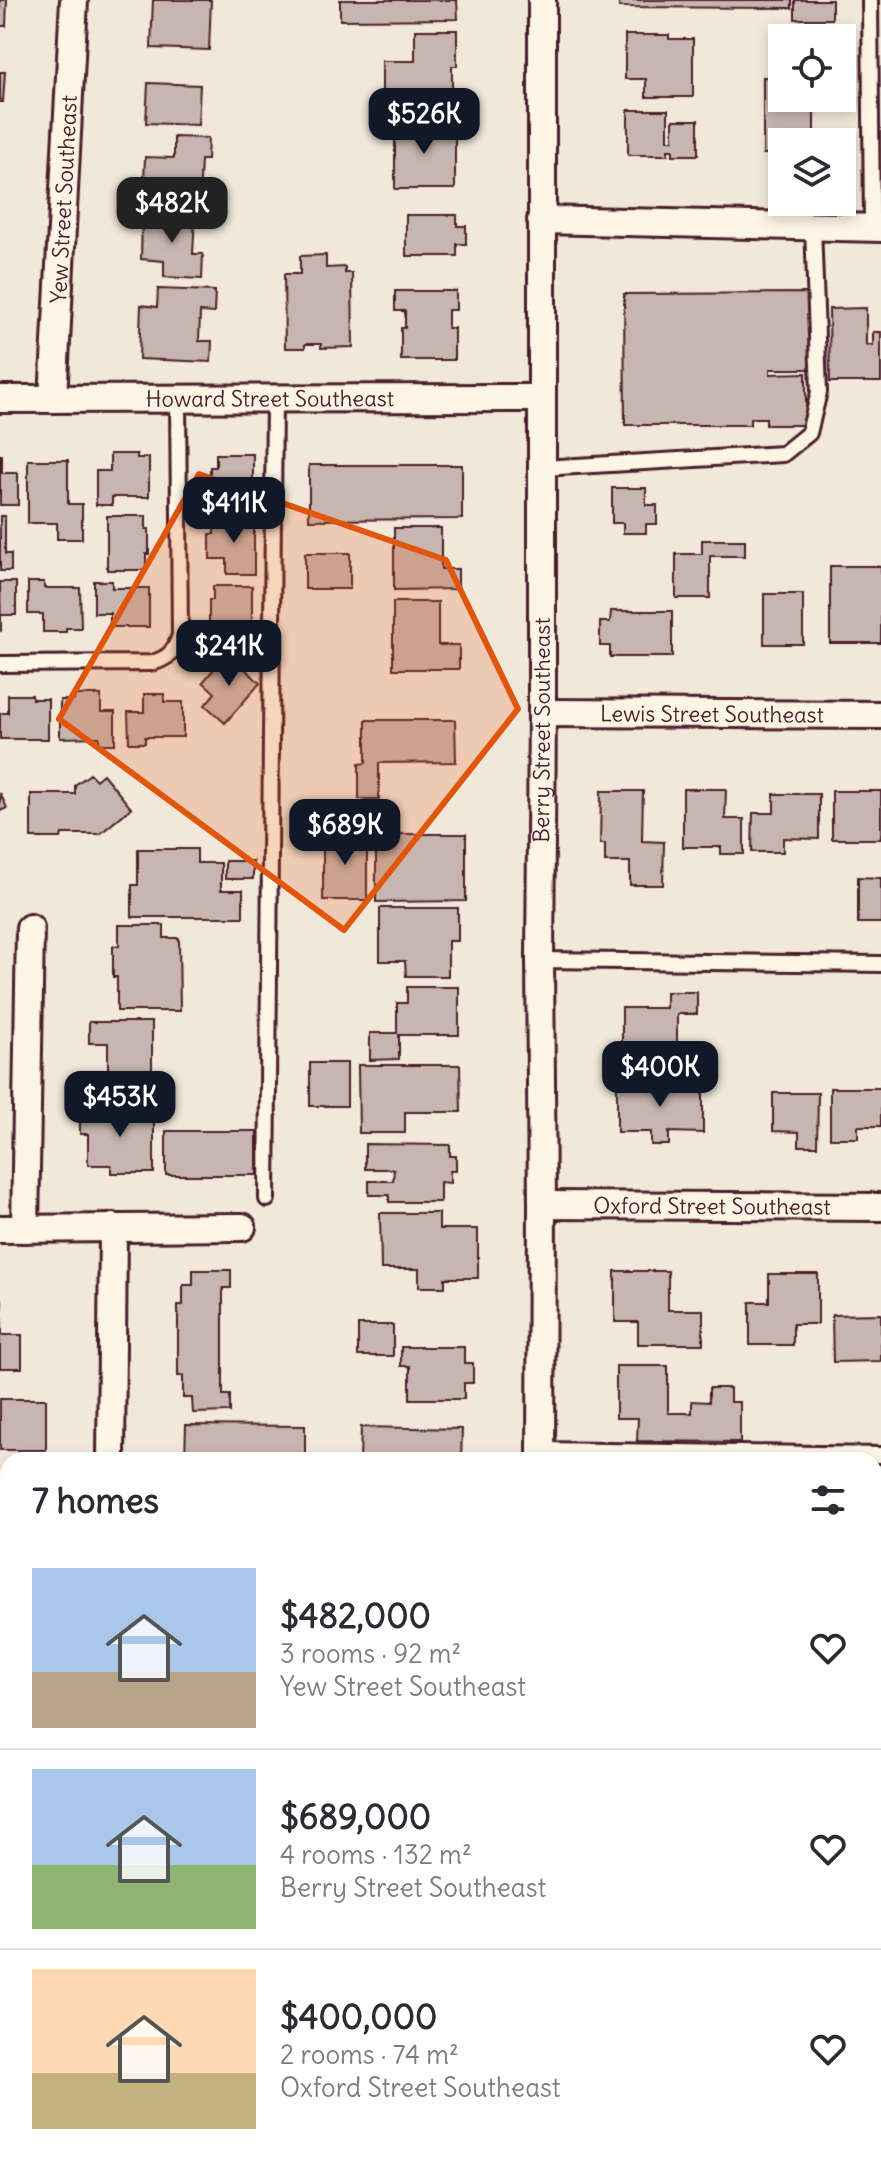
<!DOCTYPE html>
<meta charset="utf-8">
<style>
:root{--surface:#fff;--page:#f2f2f3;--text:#2b2b33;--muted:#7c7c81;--line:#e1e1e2;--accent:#111827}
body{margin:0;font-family:Delius,sans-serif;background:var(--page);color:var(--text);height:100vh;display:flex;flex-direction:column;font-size:30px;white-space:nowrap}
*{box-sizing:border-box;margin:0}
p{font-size:26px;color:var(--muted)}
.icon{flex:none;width:44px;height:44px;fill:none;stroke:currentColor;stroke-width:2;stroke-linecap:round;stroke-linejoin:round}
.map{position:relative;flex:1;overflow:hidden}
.side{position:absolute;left:0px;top:1452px;width:882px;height:714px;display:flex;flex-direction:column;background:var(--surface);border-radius:24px 24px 0 0;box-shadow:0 4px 12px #0003}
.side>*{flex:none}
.controls{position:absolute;left:768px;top:24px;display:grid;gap:16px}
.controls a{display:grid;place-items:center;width:88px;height:88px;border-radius:0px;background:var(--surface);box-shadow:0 4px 12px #0003;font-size:40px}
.price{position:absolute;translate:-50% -68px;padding:0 18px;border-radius:16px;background:var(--accent);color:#fff;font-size:26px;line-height:52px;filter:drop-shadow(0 2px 4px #0008)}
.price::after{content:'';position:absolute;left:50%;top:48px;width:24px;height:18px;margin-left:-12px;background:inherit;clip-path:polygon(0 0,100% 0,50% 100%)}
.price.on{background:#222;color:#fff}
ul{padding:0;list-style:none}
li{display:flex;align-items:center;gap:24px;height:200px;padding:0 32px}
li+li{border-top:2px solid var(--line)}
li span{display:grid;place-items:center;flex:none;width:224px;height:160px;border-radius:0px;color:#555}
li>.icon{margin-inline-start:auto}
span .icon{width:96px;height:96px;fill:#fffc;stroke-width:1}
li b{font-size:34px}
h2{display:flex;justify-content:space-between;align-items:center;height:96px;padding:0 32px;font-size:34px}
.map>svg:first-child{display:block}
.building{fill:#c7b6af;stroke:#4a1f2b;stroke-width:2}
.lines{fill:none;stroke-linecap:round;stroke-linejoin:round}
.service-casing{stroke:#4a1f2b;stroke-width:20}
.minor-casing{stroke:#4a1f2b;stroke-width:32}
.tertiary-casing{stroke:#4a1f2b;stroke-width:40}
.service{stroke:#fcf5e5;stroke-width:14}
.minor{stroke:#fcf5e5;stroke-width:26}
.tertiary{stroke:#fcf5e5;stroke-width:34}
.marked{fill:#e0560e;fill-opacity:0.2;stroke:#e0560e;stroke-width:6;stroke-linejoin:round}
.labels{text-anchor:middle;stroke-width:7;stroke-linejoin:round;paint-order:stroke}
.street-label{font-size:22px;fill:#4a1f2b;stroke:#fcf5e5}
</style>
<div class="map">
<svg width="881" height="2165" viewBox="0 0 881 2165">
<rect width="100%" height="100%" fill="#f1e8da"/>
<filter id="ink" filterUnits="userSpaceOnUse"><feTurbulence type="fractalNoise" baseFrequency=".0125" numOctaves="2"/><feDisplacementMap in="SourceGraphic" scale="16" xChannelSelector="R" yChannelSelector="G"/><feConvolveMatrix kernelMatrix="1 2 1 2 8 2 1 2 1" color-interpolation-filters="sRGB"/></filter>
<g filter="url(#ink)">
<path class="building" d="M 0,0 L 7,0 L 6,26 L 0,26 Z
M 153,0 L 211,0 L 209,50 L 151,48 Z
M 340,0 L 457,0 L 458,19 L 340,20 Z
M 619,0 L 792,0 L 792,8 L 619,7 Z
M 795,0 L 832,0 L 832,19 L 795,19 Z
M 415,30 L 457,30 L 457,66 L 452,66 L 452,106 L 382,106 L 382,61 L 415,61 Z
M 625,35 L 669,35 L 669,39 L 693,39 L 693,97 L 646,97 L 646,79 L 625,79 Z
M 0,72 L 5,72 L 3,102 L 0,102 Z
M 763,77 L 782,77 L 782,98 L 814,98 L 814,142 L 782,142 L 782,154 L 763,154 Z
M 148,83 L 200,85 L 198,125 L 146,123 Z
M 628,110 L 668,110 L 668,140 L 673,140 L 673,120 L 698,120 L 698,155 L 673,155 L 673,150 L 668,150 L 668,155 L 628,155 Z
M 395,122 L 447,122 L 447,135 L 455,135 L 455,189 L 395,189 Z
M 174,137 L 208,138 L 207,160 L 201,160 L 199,202 L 149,200 L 150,183 L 144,183 L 145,157 L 174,158 Z
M 142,215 L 195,217 L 193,254 L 203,254 L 202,279 L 164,277 L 164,261 L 141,259 Z
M 406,215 L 457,215 L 457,226 L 466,226 L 466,244 L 457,244 L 457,256 L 406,256 Z
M 326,255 L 326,268 L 345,267 L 345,273 L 352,273 L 353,347 L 321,348 L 321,344 L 305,344 L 305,348 L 285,348 L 284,274 L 300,274 L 300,256 Z
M 158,289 L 215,291 L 214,313 L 200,312 L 199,341 L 212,341 L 211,362 L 139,359 L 141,305 L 157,307 Z
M 395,291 L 456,291 L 456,310 L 448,310 L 448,328 L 454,328 L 454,360 L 401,360 L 401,328 L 405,328 L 405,311 L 395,311 Z
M 810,293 L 811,369 L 770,369 L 770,374 L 806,373 L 806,425 L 766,425 L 766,418 L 750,418 L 750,425 L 625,425 L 624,294 Z
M 866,308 L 866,345 L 873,345 L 873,332 L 881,332 L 881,382 L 830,382 L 829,309 Z
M 110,454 L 137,454 L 137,458 L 149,458 L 149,497 L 112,497 L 112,505 L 96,505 L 96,471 L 110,471 Z
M 216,454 L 253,454 L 253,491 L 260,491 L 260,508 L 228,508 L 228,494 L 210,494 L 210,467 L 216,467 Z
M 0,455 L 2,455 L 2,473 L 18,473 L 18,505 L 0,505 Z
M 28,460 L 68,460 L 68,504 L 82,504 L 82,539 L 57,539 L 57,523 L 28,523 Z
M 309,465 L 462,465 L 462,519 L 309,520 Z
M 612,488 L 646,488 L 646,505 L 657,505 L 657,524 L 646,524 L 646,533 L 623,533 L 623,523 L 612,523 Z
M 0,516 L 5,516 L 5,554 L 11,554 L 11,571 L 0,571 Z
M 107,516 L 146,516 L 146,529 L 149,529 L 149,554 L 146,554 L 146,570 L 107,570 Z
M 214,520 L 254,520 L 254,574 L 227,574 L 227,559 L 210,559 L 210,534 L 214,534 Z
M 394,528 L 441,528 L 441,569 L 458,569 L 458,589 L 394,590 Z
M 702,540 L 745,540 L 745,556 L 710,556 L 710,598 L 676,598 L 676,554 L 702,554 Z
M 305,553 L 350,553 L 350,589 L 305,589 Z
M 830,566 L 881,566 L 881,643 L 830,643 Z
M 94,581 L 112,581 L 112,588 L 149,588 L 149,627 L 110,627 L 110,613 L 94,613 Z
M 0,582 L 16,582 L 16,615 L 1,615 L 1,632 Z
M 28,582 L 44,582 L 44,588 L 80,588 L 81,628 L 66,628 L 66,632 L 43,632 L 43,614 L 28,614 Z
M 213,586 L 252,586 L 252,624 L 260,624 L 260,641 L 228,641 L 228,625 L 209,625 L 209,600 L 213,600 Z
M 764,594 L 803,594 L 803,644 L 764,644 Z
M 393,602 L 438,602 L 438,645 L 459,645 L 459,669 L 393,669 Z
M 611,611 L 672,611 L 672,657 L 610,657 L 610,646 L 600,646 L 600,622 L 610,622 Z
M 231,656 L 260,683 L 225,723 L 205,705 L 215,693 L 203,682 L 219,663 L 223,667 Z
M 144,694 L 164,694 L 164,702 L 183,702 L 183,737 L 145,737 L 145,743 L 129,743 L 128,712 L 144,712 Z
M 8,695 L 32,695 L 32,699 L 48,699 L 48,739 L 0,739 L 0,713 L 8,713 Z
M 74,695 L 101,695 L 101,712 L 115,712 L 115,744 L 99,744 L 99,737 L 60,738 L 60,700 L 74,700 Z
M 366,720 L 455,720 L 456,762 L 379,763 L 379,799 L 359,799 L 359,764 L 366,763 Z
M 90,774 L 96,780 L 103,774 L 131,808 L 100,834 L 62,834 L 61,838 L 31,838 L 31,794 L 75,794 L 75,785 Z
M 683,789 L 726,789 L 725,819 L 744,819 L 744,854 L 721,854 L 721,847 L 683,847 Z
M 601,791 L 643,791 L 642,841 L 664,842 L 663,885 L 630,885 L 630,862 L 605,862 L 605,844 L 600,844 Z
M 832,791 L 881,791 L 881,839 L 832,839 Z
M 0,793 L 7,808 L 0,811 Z
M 774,794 L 819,794 L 819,839 L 783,838 L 783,852 L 752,852 L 753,813 L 774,813 Z
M 323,834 L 367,834 L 367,900 L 323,900 Z
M 376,834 L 466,834 L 466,901 L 376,902 Z
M 138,849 L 197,849 L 197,863 L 221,863 L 221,890 L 243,890 L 243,917 L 132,917 L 132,885 L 138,885 Z
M 225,861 L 253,861 L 253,879 L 225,879 Z
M 858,877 L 881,878 L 881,923 L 858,923 Z
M 380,908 L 458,908 L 458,941 L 448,941 L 448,976 L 406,976 L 405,961 L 380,961 Z
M 119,925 L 164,925 L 164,938 L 179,938 L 180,1011 L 117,1011 L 117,977 L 113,977 L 113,946 L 119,946 Z
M 407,987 L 459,987 L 459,1035 L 399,1035 L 399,1059 L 370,1060 L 370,1033 L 397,1033 L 397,1003 L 407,1003 Z
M 666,992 L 697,992 L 697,1014 L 677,1014 L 677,1052 L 622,1052 L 622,1008 L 666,1008 Z
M 89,1022 L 152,1022 L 152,1084 L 108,1084 L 108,1043 L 89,1043 Z
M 310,1063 L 347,1063 L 347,1106 L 310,1106 Z
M 358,1065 L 460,1065 L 461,1112 L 405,1112 L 405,1133 L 359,1133 Z
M 617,1083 L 703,1084 L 703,1133 L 669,1132 L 669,1145 L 651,1145 L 651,1132 L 617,1132 Z
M 830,1088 L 881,1088 L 881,1126 L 858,1126 L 858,1138 L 830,1138 Z
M 773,1093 L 818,1093 L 817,1146 L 799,1146 L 799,1132 L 773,1131 Z
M 80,1108 L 117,1108 L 117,1112 L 154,1112 L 154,1173 L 111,1173 L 111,1165 L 88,1165 L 88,1134 L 80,1134 Z
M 166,1131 L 257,1131 L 257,1175 L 166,1175 Z
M 365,1144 L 450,1145 L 450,1156 L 456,1156 L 456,1171 L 450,1171 L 450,1183 L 440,1182 L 440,1202 L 389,1202 L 389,1195 L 369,1195 L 369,1181 L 393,1181 L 394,1169 L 365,1169 Z
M 380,1213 L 439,1213 L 439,1229 L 478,1229 L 478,1278 L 445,1278 L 445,1287 L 419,1287 L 419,1269 L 381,1269 Z
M 193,1270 L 231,1270 L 231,1288 L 223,1288 L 223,1395 L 230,1395 L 230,1412 L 193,1413 L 192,1398 L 183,1398 L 183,1376 L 178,1376 L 178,1305 L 183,1305 L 183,1285 L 193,1285 Z
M 615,1271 L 668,1271 L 668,1310 L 703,1310 L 703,1344 L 638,1344 L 638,1322 L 615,1322 Z
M 769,1274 L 818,1274 L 818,1324 L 793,1324 L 793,1345 L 750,1345 L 750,1302 L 769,1302 Z
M 0,1299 L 2,1299 L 2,1335 L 22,1335 L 22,1368 L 0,1368 Z
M 881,1314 L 881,1361 L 833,1362 L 832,1315 Z
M 358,1325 L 393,1325 L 393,1356 L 358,1356 Z
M 401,1347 L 464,1347 L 464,1363 L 473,1363 L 473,1383 L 464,1383 L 464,1399 L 410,1399 L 410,1366 L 401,1366 Z
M 616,1366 L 668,1366 L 668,1413 L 692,1413 L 692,1401 L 709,1402 L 709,1388 L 730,1388 L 730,1402 L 740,1402 L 740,1442 L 637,1441 L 638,1418 L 616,1418 Z
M 0,1399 L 46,1399 L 46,1450 L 0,1450 Z
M 186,1425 L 305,1426 L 305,1460 L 185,1460 Z
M 361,1427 L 462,1429 L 461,1460 L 360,1460 Z
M 874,1475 L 881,1475 L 881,1630 L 874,1630 Z
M 4,1584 L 8,1584 L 8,1623 L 5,1623 Z
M 0,1784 L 8,1784 L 8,1843 L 0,1843 Z
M 874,1804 L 881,1804 L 881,1892 L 874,1892 Z
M 0,1889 L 8,1889 L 8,1968 L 0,1968 Z
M 874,1916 L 879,1916 L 878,1950 L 874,1950 Z
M 0,2093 L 8,2093 L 8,2148 L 0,2148 Z
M 107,2158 L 181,2158 L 182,2165 L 107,2165 Z
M 221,2158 L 297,2158 L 297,2165 L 221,2165 Z
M 397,2158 L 457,2158 L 457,2165 L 398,2165 Z
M 623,2158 L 664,2158 L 664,2165 L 623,2165 Z
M 679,2158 L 718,2158 L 718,2164 L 679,2163 Z
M 763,2158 L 797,2158 L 797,2165 L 763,2165 Z
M 807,2158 L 870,2158 L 870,2165 L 807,2165 Z"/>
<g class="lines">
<defs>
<path id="service" d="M 870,0 L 872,228
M 542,468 L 783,454 L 809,433 L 819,392 L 813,226
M 0,664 L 152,663 C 169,658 175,651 180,635 L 178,398
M 540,960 L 881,964
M 267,1199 L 274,398
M 541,1450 L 881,1455
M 874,1978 L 881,1978
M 0,1982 L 8,1982"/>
<g id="minor">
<path d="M 541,220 L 881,228"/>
<path id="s1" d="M 0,399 L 542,398"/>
<path id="s2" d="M 53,399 L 74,0"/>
<path id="s3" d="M 542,713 L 881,715"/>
<path id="s4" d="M 542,1205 L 881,1207"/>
<path d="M 0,1229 L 242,1227"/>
<path d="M 25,1229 L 30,928"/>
<path d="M 111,1460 L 113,1227"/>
<path id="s5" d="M 541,1460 L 542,1205 L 540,960 L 542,713 L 542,0"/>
<path d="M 538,2158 L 538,2165"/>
</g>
<path id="tertiary" d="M 874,1704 L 881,1704
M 0,1706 L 8,1706"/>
</defs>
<use href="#service" class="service-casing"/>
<use href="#minor" class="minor-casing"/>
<use href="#tertiary" class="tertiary-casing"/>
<use href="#service" class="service"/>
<use href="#minor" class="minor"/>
<use href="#tertiary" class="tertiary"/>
</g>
</g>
<path class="marked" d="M 199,474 L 446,560 L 518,709 L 344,930 L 59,719 Z"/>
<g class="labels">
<g class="street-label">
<text dy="8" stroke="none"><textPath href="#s2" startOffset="200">Yew Street Southeast</textPath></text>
<text dy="8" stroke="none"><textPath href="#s1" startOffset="270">Howard Street Southeast</textPath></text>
<text dy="8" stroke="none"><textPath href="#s3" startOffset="170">Lewis Street Southeast</textPath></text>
<text dy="8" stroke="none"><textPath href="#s5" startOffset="730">Berry Street Southeast</textPath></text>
<text dy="8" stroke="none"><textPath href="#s4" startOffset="170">Oxford Street Southeast</textPath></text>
</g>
</g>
</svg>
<div class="controls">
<a><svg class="icon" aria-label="locate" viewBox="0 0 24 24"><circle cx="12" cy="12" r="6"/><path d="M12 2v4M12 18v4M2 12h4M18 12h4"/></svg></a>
<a><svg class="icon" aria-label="layers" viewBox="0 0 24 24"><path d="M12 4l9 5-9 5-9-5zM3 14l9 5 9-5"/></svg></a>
</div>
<b class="price" style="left:424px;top:156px">$526K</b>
<b class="price on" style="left:172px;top:245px">$482K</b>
<b class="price" style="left:234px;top:545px">$411K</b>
<b class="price" style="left:229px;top:688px">$241K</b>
<b class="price" style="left:345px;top:867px">$689K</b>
<b class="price" style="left:660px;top:1109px">$400K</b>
<b class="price" style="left:120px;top:1139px">$453K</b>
<section class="side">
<h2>7 homes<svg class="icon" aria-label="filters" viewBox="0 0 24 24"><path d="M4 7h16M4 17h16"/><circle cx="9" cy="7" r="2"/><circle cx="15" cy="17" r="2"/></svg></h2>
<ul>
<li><span style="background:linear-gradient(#a9c7e8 65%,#b9a48a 0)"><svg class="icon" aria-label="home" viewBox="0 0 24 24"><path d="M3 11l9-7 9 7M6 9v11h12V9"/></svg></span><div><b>$482,000</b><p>3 rooms · 92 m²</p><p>Yew Street Southeast</p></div><svg class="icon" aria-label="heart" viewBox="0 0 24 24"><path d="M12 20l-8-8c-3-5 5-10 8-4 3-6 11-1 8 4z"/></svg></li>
<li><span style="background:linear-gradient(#a9c7e8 60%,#8fb573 0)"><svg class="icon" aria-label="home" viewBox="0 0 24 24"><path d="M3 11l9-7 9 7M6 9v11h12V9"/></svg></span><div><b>$689,000</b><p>4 rooms · 132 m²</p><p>Berry Street Southeast</p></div><svg class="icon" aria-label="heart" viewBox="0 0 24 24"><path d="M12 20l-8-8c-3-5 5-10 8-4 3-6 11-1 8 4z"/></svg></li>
<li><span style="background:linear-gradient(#ffd9b3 65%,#c2b280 0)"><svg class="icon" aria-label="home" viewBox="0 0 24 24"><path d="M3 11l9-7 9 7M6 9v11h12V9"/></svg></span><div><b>$400,000</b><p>2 rooms · 74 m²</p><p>Oxford Street Southeast</p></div><svg class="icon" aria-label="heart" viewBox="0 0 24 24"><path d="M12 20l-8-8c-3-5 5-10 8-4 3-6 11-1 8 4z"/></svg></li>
</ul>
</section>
</div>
